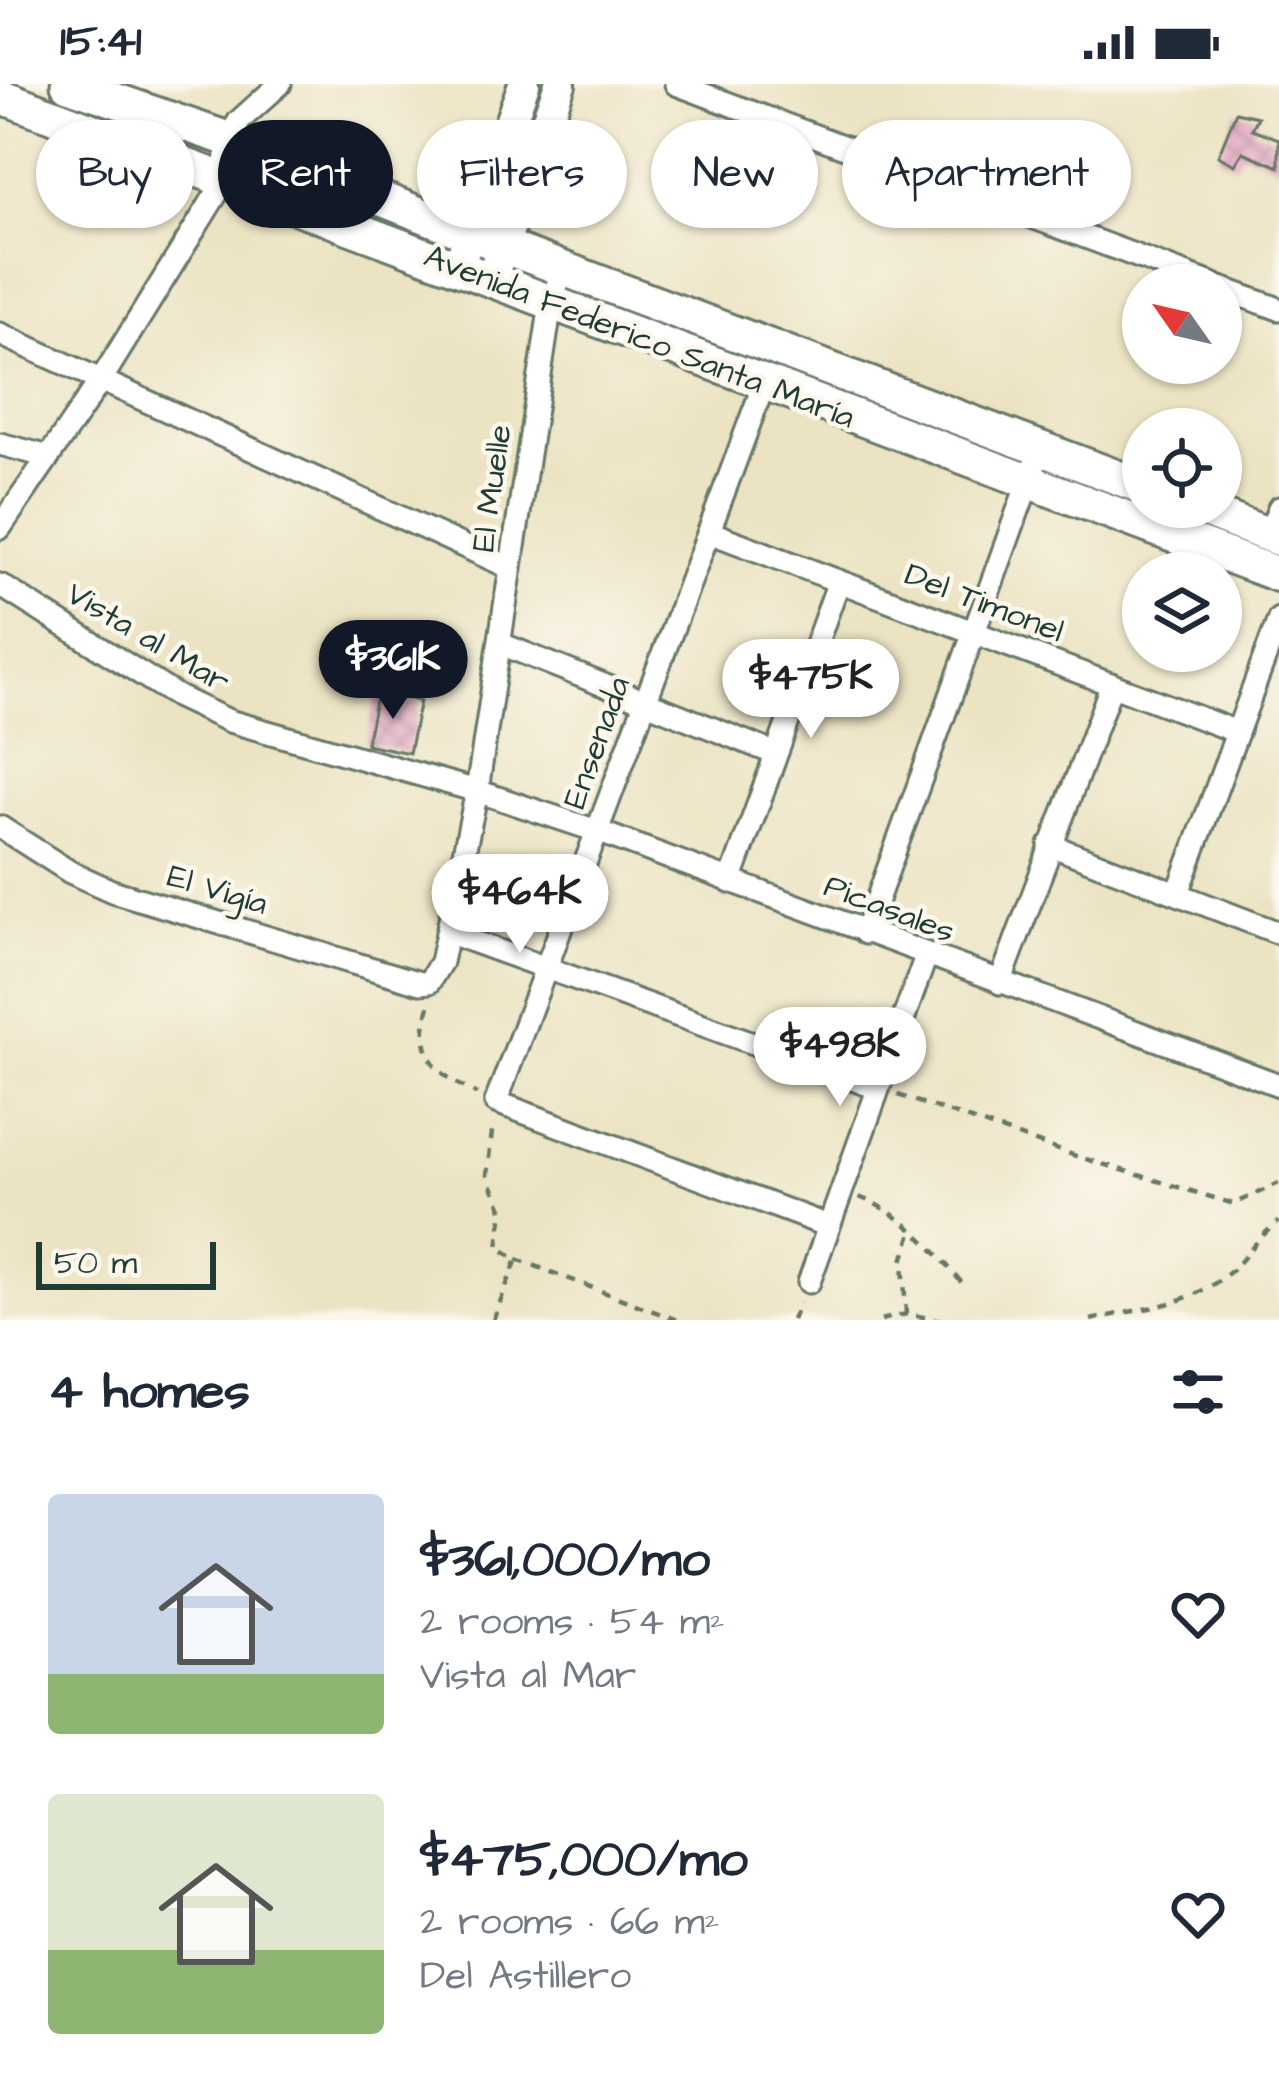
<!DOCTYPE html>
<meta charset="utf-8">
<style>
:root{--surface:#fff;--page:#f6f6f7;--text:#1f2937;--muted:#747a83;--accent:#111827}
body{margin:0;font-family:"Architects Daughter",sans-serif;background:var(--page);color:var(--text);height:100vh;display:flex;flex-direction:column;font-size:45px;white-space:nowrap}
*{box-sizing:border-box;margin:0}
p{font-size:39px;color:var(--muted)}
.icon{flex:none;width:66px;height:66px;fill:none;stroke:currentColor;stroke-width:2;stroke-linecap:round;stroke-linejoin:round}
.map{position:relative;height:1236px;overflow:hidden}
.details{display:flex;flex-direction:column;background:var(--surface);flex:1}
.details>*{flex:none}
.guide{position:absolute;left:36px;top:36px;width:1209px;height:108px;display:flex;gap:24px}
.needle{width:78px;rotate:304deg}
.buttons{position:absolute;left:1122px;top:180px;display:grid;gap:24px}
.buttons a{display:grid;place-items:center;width:120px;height:120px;border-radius:50%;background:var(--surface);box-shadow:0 3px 9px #0004;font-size:60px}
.scale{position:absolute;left:36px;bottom:30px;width:180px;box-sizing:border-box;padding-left:12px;border:6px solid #1f3d34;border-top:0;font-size:33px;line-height:42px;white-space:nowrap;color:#1f3d34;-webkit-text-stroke:9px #fbf7ec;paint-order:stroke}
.price{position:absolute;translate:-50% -102px;padding:0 27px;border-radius:42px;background:#fff;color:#222;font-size:39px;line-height:78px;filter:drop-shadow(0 3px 6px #0008)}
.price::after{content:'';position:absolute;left:50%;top:72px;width:36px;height:27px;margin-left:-18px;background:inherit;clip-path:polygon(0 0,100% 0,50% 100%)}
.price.active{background:var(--accent);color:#fff}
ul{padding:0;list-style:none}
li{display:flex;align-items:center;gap:36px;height:300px;padding:0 48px}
li span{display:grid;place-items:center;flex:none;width:336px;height:240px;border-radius:12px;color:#555}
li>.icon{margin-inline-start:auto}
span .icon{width:144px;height:144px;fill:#fffc;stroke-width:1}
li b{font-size:51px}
h2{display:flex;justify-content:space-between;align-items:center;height:144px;padding:0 48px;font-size:51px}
.pill{padding:0 42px;border-radius:54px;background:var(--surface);box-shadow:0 3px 9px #0004;font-size:42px;line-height:108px}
.pill.active{background:var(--accent);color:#fff}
.status{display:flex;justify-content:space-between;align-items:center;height:84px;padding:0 60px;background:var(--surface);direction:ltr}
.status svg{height:33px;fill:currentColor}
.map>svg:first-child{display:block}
.building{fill:url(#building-cross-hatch)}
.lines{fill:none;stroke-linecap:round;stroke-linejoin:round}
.street-casing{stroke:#676;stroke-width:27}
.secondary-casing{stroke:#676;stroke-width:36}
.primary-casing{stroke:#676;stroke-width:39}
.path{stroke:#676;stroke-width:4.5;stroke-dasharray:9 9;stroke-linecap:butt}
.street{stroke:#fff;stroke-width:21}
.secondary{stroke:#fff;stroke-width:30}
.primary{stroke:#fff;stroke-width:33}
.labels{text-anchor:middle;stroke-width:9;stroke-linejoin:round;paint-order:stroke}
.street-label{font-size:33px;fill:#1f3d34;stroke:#fbf7ec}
</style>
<div class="status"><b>15:41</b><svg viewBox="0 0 49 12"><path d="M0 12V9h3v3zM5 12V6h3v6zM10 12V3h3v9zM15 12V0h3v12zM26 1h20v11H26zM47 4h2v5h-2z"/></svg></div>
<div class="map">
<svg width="1279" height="1236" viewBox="0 0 1279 1236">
<defs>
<pattern id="building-cross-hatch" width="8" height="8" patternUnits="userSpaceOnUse" patternTransform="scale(3)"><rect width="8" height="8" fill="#e2a7c2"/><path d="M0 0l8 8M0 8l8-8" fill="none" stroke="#b7899e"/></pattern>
</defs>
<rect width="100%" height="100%" fill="#fbf7ec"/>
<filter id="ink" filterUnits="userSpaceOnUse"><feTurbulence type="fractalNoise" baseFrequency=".00833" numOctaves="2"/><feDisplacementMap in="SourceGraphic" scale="24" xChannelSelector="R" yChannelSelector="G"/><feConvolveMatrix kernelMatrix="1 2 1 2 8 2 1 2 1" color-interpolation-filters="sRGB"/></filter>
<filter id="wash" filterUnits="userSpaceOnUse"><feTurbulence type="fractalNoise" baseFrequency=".004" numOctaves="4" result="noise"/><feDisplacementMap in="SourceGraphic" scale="48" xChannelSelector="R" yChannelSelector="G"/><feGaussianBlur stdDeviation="2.7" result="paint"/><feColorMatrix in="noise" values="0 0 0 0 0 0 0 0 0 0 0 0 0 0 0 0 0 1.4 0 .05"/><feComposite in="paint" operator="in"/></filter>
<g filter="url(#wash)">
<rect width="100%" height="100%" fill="#ebe3c2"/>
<g id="blocks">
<path class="building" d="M 1236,28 L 1258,33 L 1252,45 L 1279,55 L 1279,83 L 1243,68 L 1235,81 L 1218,72 Z
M 377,608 L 420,617 L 409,669 L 366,660 Z"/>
</g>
</g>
<g filter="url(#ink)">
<use href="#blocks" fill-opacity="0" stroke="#676" stroke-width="3"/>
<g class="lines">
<defs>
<path id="street" d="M 676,0 L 1214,201
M 1221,204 L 1279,225
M 0,250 L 511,484
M 764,300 L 496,1018 L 828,1142
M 0,360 L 49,373
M 0,444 L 101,296 L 225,96 L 228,55 L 239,37 L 280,0
M 709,448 L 1237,648
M 1269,451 L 1279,424
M 0,501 L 178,613 L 229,637 L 477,707 L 597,747 L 1279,1001
M 501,560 L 776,670
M 0,743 L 70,788 L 112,807 L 420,899 L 429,898 L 441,878 L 477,707 L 551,219 L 563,185
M 1050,761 L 1279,849
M 730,798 L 839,497
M 1178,809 L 1279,535
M 447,848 L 877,1004
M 865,849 L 1041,363
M 1000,899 L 1112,600
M 809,1198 L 926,872"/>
<path id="secondary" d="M 463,169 L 524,0
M 491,195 L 560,0"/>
<path id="primary" d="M 68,0 L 228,55 L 471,150 L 1143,403
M 0,12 L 1279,491
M 1196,423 L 1279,455"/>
</defs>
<use href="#street" class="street-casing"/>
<use href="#secondary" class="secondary-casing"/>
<use href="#primary" class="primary-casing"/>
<path class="path" d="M 429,922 C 416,970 433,989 477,1010
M 898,1011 L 1076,1072 L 1234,1120 L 1279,1099
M 859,1113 C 908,1132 934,1166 967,1205
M 517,1175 L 677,1236
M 906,1230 L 903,1177 L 914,1142
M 493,1236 L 517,1175 L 498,1163 L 503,1127 L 487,1091 L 493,1039
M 792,1236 L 799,1219
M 881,1236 L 906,1230 L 942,1236
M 1091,1236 C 1138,1224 1184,1224 1225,1192 C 1245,1177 1257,1152 1279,1138"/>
<use href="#street" class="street"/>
<use href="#secondary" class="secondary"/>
<use href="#primary" class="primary"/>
</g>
</g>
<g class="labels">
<g class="street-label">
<text transform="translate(640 251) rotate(21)" y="12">Avenida Federico Santa María</text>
<text transform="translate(490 404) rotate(-82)" y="12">El Muelle</text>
<text transform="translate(985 517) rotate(21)" y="12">Del Timonel</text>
<text transform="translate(149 552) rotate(31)" y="12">Vista al Mar</text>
<text transform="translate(595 658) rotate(-70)" y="12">Ensenada</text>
<text transform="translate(218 804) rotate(17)" y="12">El Vigía</text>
<text transform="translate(890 823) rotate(21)" y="12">Picasales</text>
</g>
</g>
</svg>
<div class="buttons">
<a><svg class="needle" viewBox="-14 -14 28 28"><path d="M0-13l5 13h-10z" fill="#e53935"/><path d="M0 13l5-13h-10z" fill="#747a83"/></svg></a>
<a><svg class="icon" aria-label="locate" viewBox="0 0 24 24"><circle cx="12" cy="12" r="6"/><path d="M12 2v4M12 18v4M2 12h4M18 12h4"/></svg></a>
<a><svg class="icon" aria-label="layers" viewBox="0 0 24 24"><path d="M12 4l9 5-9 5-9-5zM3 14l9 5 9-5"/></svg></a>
</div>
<div class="scale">50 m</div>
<b class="price active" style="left:393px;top:638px">$361K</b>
<b class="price" style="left:811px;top:657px">$475K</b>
<b class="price" style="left:520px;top:872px">$464K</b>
<b class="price" style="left:840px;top:1025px">$498K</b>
<div class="guide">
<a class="pill">Buy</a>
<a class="pill active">Rent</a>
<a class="pill">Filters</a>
<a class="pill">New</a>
<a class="pill">Apartment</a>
</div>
</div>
<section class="details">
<h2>4 homes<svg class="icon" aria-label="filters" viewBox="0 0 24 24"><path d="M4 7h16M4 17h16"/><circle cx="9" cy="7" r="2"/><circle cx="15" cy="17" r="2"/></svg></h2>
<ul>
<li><span style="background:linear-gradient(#c9d6e8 75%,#8fb573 0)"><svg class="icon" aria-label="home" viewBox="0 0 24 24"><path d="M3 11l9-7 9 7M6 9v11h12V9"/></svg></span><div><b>$361,000/mo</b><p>2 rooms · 54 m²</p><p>Vista al Mar</p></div><svg class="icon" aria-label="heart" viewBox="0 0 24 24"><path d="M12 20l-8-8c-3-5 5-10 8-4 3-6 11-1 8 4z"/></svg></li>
<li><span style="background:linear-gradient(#dfe7d0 65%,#8fb573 0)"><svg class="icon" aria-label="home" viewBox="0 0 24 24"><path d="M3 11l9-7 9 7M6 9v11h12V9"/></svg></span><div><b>$475,000/mo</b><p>2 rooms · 66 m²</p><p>Del Astillero</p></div><svg class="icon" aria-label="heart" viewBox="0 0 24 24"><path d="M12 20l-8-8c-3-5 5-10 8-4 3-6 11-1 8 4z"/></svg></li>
</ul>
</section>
